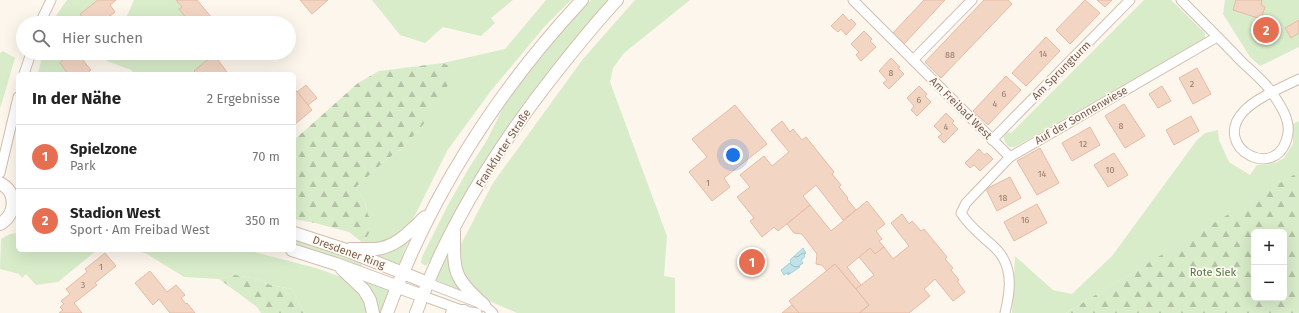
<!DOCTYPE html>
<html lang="de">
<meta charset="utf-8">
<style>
:root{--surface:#fff;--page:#f2f2f2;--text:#222;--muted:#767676;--line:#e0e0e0;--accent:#e76f51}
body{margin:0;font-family:"Fira Sans",sans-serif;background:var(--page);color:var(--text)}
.controls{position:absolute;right:12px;bottom:12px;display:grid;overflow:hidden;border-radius:6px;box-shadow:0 4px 16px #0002}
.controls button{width:36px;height:36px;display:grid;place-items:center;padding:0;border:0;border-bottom:1px solid var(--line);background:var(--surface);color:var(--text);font:20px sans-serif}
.you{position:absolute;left:733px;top:155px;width:14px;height:14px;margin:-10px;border:3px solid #fff;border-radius:50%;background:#1a73e8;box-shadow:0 0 0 6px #1a73e833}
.badge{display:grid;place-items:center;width:26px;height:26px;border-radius:50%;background:var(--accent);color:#fff;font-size:13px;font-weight:700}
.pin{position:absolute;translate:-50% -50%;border:2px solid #fff;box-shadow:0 1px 4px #0006}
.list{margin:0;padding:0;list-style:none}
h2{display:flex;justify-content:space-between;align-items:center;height:52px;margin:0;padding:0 16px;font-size:17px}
h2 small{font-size:13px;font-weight:400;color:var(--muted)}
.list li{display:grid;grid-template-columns:26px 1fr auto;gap:12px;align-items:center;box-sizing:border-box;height:64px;padding:0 16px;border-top:1px solid var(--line)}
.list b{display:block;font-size:15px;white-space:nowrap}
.list p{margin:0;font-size:13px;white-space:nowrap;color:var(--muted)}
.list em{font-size:13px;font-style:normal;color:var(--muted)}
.icon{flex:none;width:22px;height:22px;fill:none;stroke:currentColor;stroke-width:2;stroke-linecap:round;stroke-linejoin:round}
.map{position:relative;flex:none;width:1299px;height:313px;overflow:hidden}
.search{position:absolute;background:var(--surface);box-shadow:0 4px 16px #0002;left:16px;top:16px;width:280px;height:44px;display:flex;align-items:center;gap:10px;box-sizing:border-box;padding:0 14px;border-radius:22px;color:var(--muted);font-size:15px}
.panel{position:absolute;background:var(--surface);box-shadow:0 4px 16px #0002;left:16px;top:72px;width:280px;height:180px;border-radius:6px}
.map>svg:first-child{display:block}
.green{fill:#d8ecc9}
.forest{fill:url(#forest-firs);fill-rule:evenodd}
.water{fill:url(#water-waves);stroke:#a5d3da}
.building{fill:#f3d5c3;stroke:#e6bba3}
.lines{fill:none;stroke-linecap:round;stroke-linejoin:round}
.minor-casing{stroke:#d1beb0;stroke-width:11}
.tertiary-casing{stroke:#d1beb0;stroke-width:14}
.minor{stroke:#fff;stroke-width:9}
.tertiary{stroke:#fff;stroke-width:12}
.labels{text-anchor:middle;stroke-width:3.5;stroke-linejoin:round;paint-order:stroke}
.number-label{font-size:9px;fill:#987a6a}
.street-label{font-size:11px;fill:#7a5c4d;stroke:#fffaf3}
.park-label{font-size:11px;fill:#537a41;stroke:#fffaf3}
</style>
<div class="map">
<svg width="1299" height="313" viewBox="0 0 1299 313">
<defs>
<pattern id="forest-firs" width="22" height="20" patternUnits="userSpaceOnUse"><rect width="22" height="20" fill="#d8ecc9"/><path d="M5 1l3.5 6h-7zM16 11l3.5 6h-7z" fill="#b4c2a5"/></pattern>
<pattern id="water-waves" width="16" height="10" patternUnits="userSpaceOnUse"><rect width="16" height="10" fill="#bfe3e8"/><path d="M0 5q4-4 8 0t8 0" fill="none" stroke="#a0bbbe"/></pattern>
</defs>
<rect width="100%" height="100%" fill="#fdf6ec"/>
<g class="green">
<path d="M67 0H98L80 14 85 20 81 23H51Z"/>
<path d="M134 0H176L182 7 179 9 190 23H124Z"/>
<path d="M372 0H513L491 18 495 23 481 36 443 27 425 43 400 35Z"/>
<path d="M546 0H571L545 26 490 92 447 151 411 223C397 240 385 245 363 243L373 225 368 215 365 202 356 187 387 159 400 150 419 130 454 70 443 63 505 49Z"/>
<path d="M591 0H609C576 38 544 76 515 116 483 161 458 210 432 258L426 266 421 263 422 257 449 203 469 168 487 140 506 102 557 37Z"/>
<path d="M635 0H690L624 53 613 68 610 82 667 236 664 276 675 278V313H517L487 300 473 290 461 273 459 248 493 183 583 59Z"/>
<path d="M1144 0H1171L1205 33V37L1203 40 1015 147H1009L1005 142 1003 136 1006 132 1011 133Z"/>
<path d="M1225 0H1299V47L1260 66 1250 57 1223 14Z"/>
<path d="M3 51 15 58 0 109V53Z"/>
<path d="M43 53H63L61 55 64 59 60 63 68 74H38Z"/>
<path d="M110 53H210L212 56 195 71 197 74H135L131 70 107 61Z"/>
<path d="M1299 121V172L1066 313H1012L1015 256 1053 290 1072 294 1112 256 1197 140 1205 133 1218 130 1219 140 1229 162 1250 175 1257 165H1265L1277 162 1284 158 1293 144V124Z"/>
<path d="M18 233V250H97L58 282 36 285 26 274 22 278 19 274 0 269 1 239 10 234Z"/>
<path d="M294 239 363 262 361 267 294 244Z"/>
<path d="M406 241 408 242 399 264 376 255Z"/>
<path d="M134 250H246L316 268 344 278 359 290 370 313H305L292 289 270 285 258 279 235 275 219 279 184 277 147 254Z"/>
<path d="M448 253H449L459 290 436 280Z"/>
<path d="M362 279 389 289 380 313H376L362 281Z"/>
</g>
<g class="forest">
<path d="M443 63 454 69 452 78 431 114 419 130 400 150 387 159 356 187 365 202 368 215 374 225 363 243 349 232 315 223 294 219V140L358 83 379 71Z"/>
<path d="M1299 172V313H1066L1278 184ZM1254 232H1284V298H1254Z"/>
<path d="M235 275 258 279 270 285 292 289 305 313H261L257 307 219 279Z"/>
</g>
<path class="water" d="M803 248 806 253 804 255 805 257 801 260 803 263 799 266 800 267 788 275 787 273 784 275 781 270 791 262 790 260Z"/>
<g class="building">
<path d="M98 0H116L110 5 115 12 101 23H81L85 20 80 14Z"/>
<path d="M176 0H197L216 23H190L179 9 182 7Z"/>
<path d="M300 0H328L312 14Z"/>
<path d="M924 0H945L904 44 893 33Z"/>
<path d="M984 0H1008L1012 4 941 78 925 62Z"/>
<path d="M1085 0 1100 13 1070 44 1056 30Z"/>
<path d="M1097 0H1112L1105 7Z"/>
<path d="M1236 0H1262L1261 5 1265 7 1261 19 1233 10Z"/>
<path d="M843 14 849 21 851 19 856 24 846 35 841 29 838 32 831 26Z"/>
<path d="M1299 20V33L1291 38 1285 28Z"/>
<path d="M864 31 872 39 870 41 876 47 861 61 856 55 859 52 851 44Z"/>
<path d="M1046 37 1060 51 1026 86 1012 73Z"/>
<path d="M63 53H77L91 70 86 74H68L60 63 64 59 61 55Z"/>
<path d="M210 53H225L226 54 218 60 227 72 225 74H197L194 71 212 56Z"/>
<path d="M891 58 900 67 898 68 904 74 889 89 883 83 887 80 879 71Z"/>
<path d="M1197 68 1211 94 1193 104 1179 78Z"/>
<path d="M1006 76 1021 90 988 125 973 111Z"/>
<path d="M306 85 317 98 308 105 297 92Z"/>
<path d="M919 86 927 94 925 96 931 102 917 116 911 110 914 106 907 98Z"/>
<path d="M1162 86 1171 101 1158 108 1149 94Z"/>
<path d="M294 88 312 110 294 125Z"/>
<path d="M1124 104 1145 136 1125 148 1105 116Z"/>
<path d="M735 105 767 144 724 178 730 187 712 201 689 172 707 157 692 139Z"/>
<path d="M946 113 954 121 952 123 958 129 944 143 938 137 942 134 934 126Z"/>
<path d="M1191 116 1199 131 1174 145 1166 130Z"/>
<path d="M782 121 790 132 793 129 802 140 806 137 834 172 832 174 841 185 839 187 848 198 847 199 856 210 843 220 816 185 803 196 810 205 778 231 774 227 762 237 750 221 754 218 737 197 750 187 740 175 764 156 772 166 789 152 771 130Z"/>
<path d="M1090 127 1100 145 1072 161 1062 143Z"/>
<path d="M1040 148 1059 183 1037 195 1017 161Z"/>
<path d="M979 149 984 155 987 153 993 159 980 171 974 165 970 168 965 163Z"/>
<path d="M1114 153 1128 175 1108 187 1094 165Z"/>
<path d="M1010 177 1021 198 997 211 986 189Z"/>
<path d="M867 201 885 224 876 231 882 239 879 241 884 247 875 254 870 248 847 267 861 285 856 289 835 264 827 271 822 265 816 264 817 254 802 234 794 233 787 224 810 205 831 231Z"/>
<path d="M1037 204 1047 223 1014 241 1004 222Z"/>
<path d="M902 214 909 224 912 221 921 231 924 229 947 257 945 259 953 268 951 270 959 280 957 281 965 292 953 301 935 279 924 289 930 296 909 313H860L869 305 856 289 874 275 859 257 870 248 875 254 884 247 893 259 909 246 891 223Z"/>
<path d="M105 253 116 266 95 283 97 285 74 303 82 313H59L63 310 60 307 64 304 61 301 70 294 66 289 87 272 85 269Z"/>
<path d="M835 264 869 305 859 313H799L789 301Z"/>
<path d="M150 271 167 292 176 285 185 295 181 298 186 304 187 303 195 313H170L159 299 153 305 135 283Z"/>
<path d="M792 305 799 313H782Z"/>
</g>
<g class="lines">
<defs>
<g id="minor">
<path d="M853 0 1010 157"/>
<path d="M1181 0C1202 21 1223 42 1243 63 1253 72 1266 83 1273 94 1280 105 1290 119 1288 133 1280 185 1209 148 1244 111 1256 98 1283 87 1299 79"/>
<path d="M40 23 51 0"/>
<path d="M913 60 972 0"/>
<path d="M24 74 31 53"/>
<path d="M992 140 1130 0"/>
<path d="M0 173 18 97"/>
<path d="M428 283 484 305 493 313"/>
<path d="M423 296 464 311 477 313"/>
<path d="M1005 313C1009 296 1013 275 1003 258 999 250 991 244 984 238 975 230 967 223 961 213L966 203 1010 157 1217 37"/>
</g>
<g id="tertiary">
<path d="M0 183C18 192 16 215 0 224"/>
<path d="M454 231C454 271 452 277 484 305"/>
<path d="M294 233 343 249 428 283"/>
<path d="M350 249C359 249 367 249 376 249 397 247 411 230 425 217"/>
<path d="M292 250 336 264 423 296"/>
<path d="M342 269 364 290 370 300 373 313"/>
<path d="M387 313C429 197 498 90 582 0"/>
<path d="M416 313C448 224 500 143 558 70 577 46 596 22 617 0"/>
<path d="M452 313 464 311"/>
</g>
</defs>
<use href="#minor" class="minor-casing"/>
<use href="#tertiary" class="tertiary-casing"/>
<use href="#minor" class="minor"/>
<use href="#tertiary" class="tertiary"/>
</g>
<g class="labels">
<g class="number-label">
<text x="1043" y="57">14</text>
<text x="950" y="58">88</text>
<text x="891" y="76">8</text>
<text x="1192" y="87">2</text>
<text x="1004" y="97">6</text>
<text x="919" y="103">6</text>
<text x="995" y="107">4</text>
<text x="1121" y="129">8</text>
<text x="946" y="130">4</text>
<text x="1083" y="147">12</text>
<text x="1110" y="173">10</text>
<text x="1042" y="177">14</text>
<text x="708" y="186">1</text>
<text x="1003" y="201">18</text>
<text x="1025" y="223">16</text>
<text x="101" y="270">1</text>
<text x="83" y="288">3</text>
</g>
<g class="street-label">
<text transform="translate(1061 70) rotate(-45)" y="4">Am Sprungturm</text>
<text transform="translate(961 108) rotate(45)" y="4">Am Freibad West</text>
<text transform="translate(1081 115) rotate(-30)" y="4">Auf der Sonnenwiese</text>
<text transform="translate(503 148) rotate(-57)" y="4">Frankfurter Straße</text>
<text transform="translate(349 252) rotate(20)" y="4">Dresdener Ring</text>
</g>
<g class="park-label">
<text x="1213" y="276">Rote Siek</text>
</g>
</g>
</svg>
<div class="controls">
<button>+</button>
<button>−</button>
</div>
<div class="you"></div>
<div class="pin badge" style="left:752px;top:262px">1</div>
<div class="pin badge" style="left:1266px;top:30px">2</div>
<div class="search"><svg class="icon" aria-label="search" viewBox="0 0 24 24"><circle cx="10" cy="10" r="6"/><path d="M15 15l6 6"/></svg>Hier suchen</div>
<section class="panel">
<h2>In der Nähe<small>2 Ergebnisse</small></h2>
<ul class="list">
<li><span class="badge">1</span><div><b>Spielzone</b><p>Park</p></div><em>70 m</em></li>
<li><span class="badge">2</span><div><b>Stadion West</b><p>Sport · Am Freibad West</p></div><em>350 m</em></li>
</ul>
</section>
</div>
